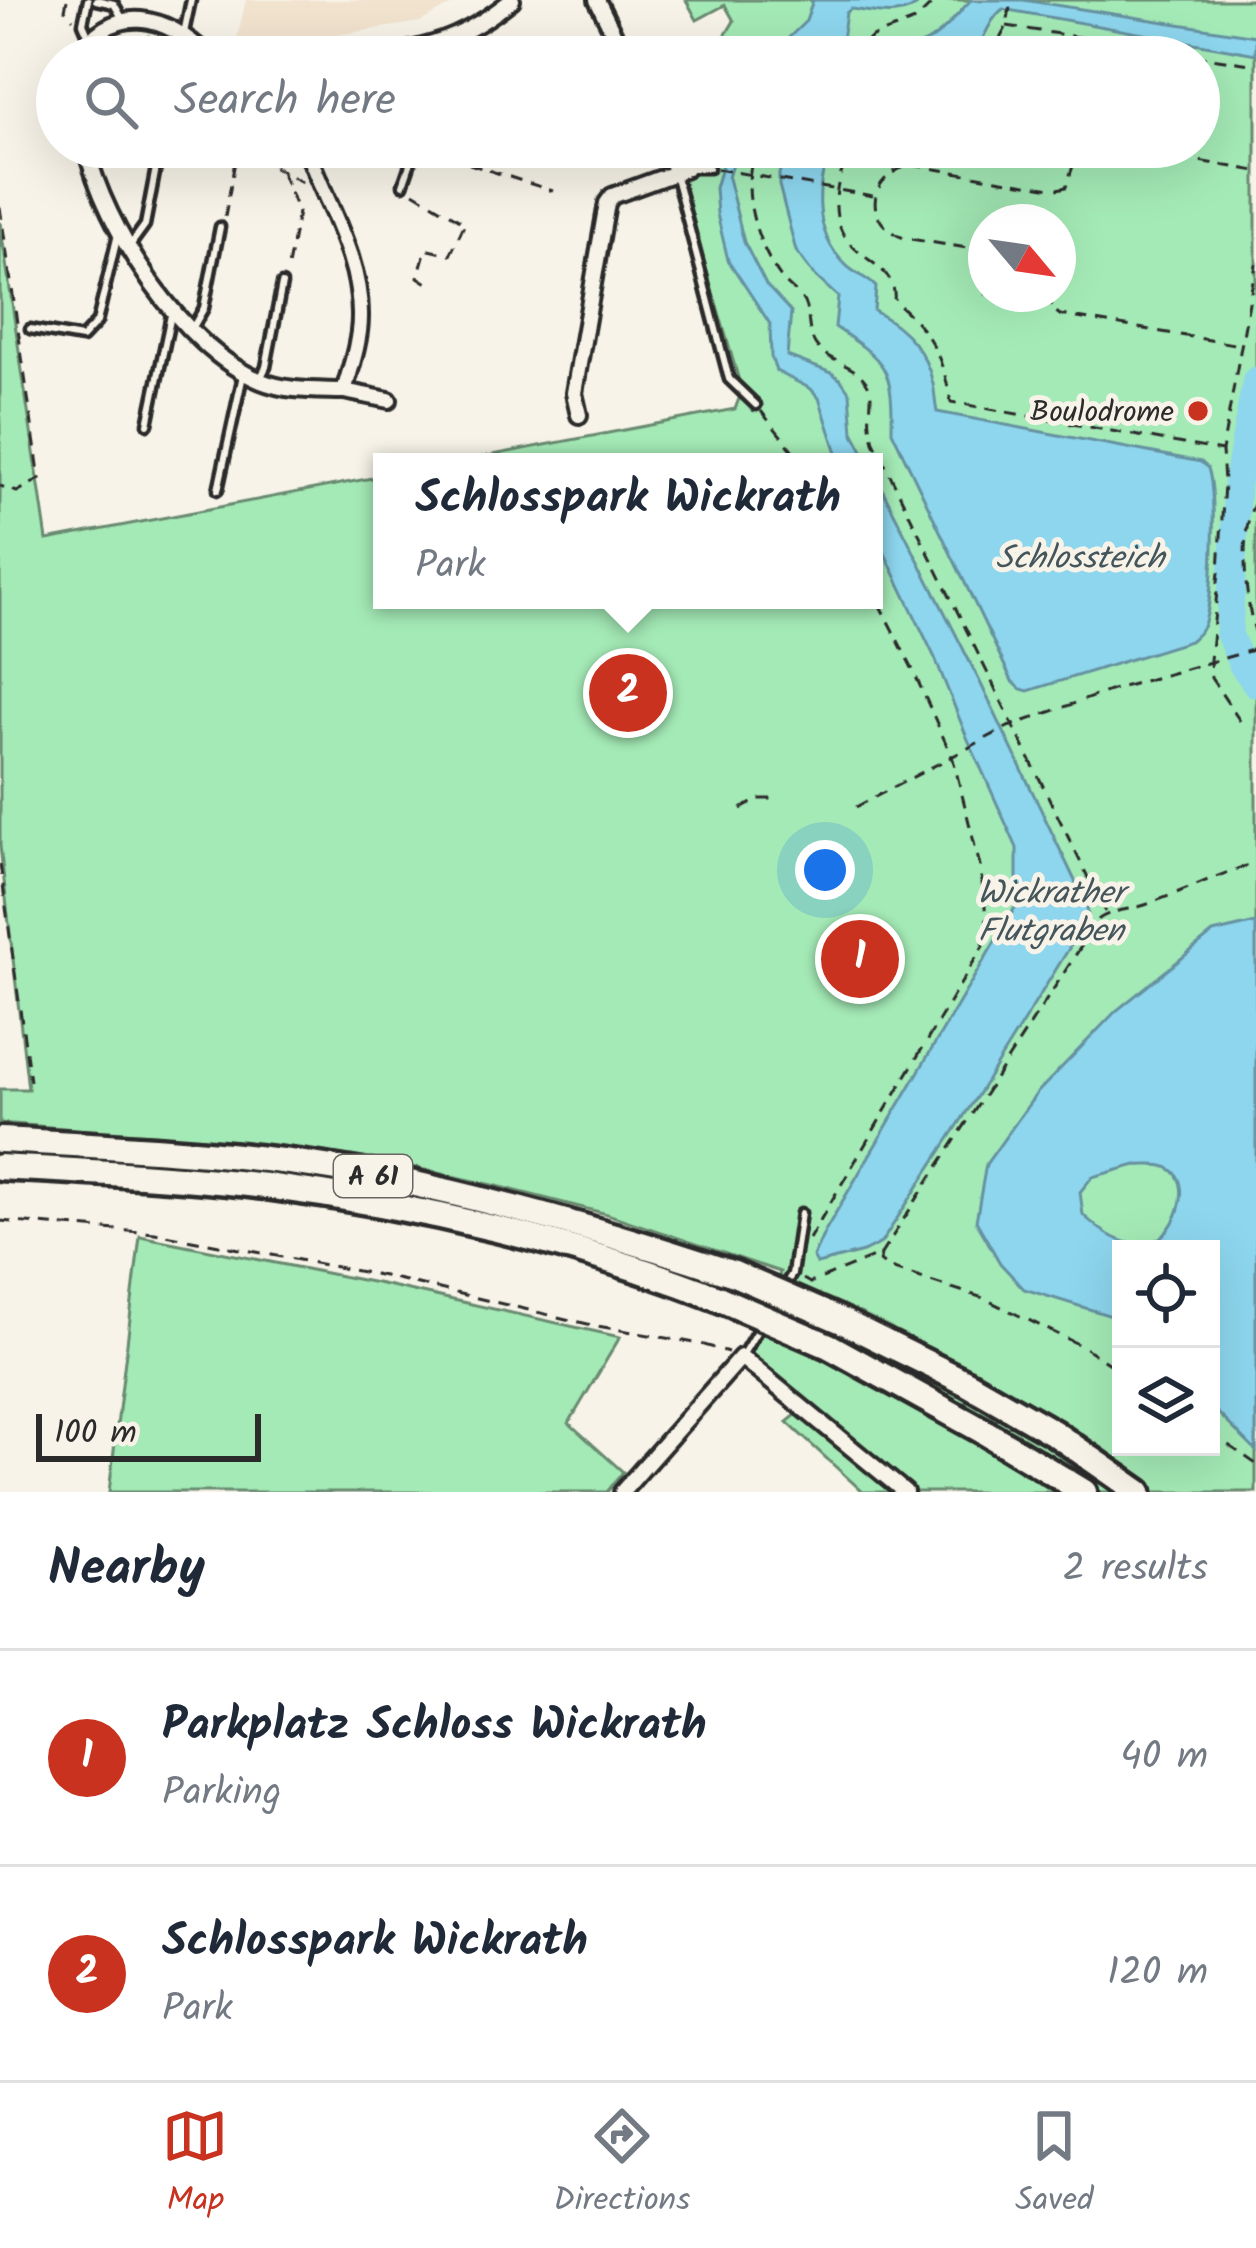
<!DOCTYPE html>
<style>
:root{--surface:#fff;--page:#f6f6f7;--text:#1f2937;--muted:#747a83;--line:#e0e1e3;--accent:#c8321e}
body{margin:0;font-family:Kalam,sans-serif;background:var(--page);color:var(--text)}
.controls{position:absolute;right:36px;bottom:36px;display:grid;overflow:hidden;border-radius:0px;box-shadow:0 12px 48px #0002}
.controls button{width:108px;height:108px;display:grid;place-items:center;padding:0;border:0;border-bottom:3px solid var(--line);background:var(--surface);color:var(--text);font:60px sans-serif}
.compass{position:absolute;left:968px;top:204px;width:108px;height:108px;border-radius:50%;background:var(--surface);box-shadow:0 12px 48px #0002;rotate:119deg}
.scale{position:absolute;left:36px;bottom:30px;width:225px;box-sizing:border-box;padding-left:12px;border:6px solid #2b2b2b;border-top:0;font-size:33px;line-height:42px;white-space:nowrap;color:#2b2b2b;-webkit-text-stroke:9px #f7f3e8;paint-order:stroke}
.you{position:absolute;left:825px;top:870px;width:42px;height:42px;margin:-30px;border:9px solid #fff;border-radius:50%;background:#1a73e8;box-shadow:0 0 0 18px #1a73e833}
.badge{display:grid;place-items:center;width:78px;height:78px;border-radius:50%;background:var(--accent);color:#fff;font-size:39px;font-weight:700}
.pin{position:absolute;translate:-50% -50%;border:6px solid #fff;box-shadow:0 3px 12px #0006}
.popup{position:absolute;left:373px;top:453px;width:510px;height:156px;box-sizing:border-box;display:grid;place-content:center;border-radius:0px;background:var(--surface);filter:drop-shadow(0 3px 9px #0005);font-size:39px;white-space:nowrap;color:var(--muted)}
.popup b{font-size:45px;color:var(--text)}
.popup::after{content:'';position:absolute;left:50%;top:100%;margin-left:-24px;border:24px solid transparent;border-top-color:var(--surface)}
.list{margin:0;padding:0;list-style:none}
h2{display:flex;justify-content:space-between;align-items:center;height:156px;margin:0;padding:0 48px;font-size:51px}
h2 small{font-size:39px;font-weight:400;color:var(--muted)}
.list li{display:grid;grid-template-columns:78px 1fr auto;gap:36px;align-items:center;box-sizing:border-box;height:216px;padding:0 48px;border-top:3px solid var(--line)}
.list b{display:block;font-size:45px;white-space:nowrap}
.list p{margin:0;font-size:39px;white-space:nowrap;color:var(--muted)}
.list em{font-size:39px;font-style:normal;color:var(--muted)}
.icon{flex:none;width:66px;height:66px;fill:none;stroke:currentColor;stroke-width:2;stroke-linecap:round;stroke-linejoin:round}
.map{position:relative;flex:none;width:1256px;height:1492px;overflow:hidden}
.search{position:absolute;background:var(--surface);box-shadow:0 12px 48px #0002;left:36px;right:36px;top:36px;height:132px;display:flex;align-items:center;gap:30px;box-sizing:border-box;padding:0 42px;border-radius:66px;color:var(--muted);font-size:45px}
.sheet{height:588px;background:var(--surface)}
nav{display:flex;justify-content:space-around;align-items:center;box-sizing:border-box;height:168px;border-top:3px solid var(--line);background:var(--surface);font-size:33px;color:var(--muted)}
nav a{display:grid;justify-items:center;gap:6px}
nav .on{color:var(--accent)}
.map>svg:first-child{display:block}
.built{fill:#f2e3cf}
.green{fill:#a4eab6;stroke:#688a70;stroke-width:3;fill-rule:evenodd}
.water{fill:#8dd6ee;stroke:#6692a0;stroke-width:3;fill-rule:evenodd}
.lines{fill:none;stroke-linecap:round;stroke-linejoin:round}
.river{stroke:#8dd6ee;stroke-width:27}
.lane-casing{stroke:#2b2b2b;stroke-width:15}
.street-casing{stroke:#2b2b2b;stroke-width:22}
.highway-casing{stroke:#2b2b2b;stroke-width:33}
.path{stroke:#2b2b2b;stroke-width:3;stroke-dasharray:12 9;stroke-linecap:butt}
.lane{stroke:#f7f3e8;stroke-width:6}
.street{stroke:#f7f3e8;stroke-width:14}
.highway{stroke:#f7f3e8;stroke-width:24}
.highway-bridge-casing{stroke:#2b2b2b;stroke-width:33;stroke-linecap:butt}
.highway-bridge{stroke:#f7f3e8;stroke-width:24}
.poi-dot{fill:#c8321e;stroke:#f7f3e8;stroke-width:4.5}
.labels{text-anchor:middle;stroke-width:10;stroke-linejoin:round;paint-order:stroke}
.shield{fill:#f7f3e8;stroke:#686764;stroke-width:3}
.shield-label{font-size:27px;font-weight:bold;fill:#2b2b2b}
.poi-label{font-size:30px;fill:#2b2b2b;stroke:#f7f3e8;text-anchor:end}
.water-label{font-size:33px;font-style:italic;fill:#44565c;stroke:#f7f3e8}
</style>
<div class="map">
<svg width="1256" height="1492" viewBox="0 0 1256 1492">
<rect width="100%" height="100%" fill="#f7f3e8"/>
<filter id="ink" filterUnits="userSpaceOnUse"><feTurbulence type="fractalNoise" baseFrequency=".00833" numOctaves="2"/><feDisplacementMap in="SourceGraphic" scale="24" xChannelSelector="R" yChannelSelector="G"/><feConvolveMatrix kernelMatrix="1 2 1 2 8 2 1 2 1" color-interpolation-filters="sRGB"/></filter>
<g filter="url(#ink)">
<path class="built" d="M246 0H461L420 22 234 51Z"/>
<g class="green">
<path d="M686 0H1256V1492H863L787 1422 802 1410 741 1357 773 1297 780 1272 607 1214 493 1185 379 1160 262 1144 0 1123V1089H28L0 846V222L47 540 382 476V600H874V462H456L735 409 742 391 681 183 709 163 710 147H1199V57H721L725 36 734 21 725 5 697 20ZM986 222H1058V294H986ZM1121 1249H1211V1447H1121Z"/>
<path d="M140 1236 381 1284 620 1337 569 1423 623 1472 607 1492H109Z"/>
</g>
<g class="water">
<path d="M813 0H922C905 21 874 12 851 9L846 13 841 47 829 57H769L806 21Z"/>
<path d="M971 0H1023L1256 36V54L1003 9C988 20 984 43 971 57H880C891 50 905 51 918 46 940 39 955 16 971 0Z"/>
<path d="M727 147H742L733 160 728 178 744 242 766 285 791 312 787 356 832 373 841 380 850 393 853 432 869 462H840L819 398 811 389 776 371 771 357 770 324 728 260 717 214 715 188Z"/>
<path d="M789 147H834C813 183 814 234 845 264 854 274 867 277 876 287L874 311C904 327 926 350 933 384 935 393 935 403 937 412L1201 462 1208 468C1217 495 1214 604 1203 627 1199 633 1195 637 1190 641L1028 691 1021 689 1012 681 892 431C893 366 886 362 835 327L838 297 813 274 796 251 779 185V174Z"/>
<path d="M874 473 980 682 1087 906 1088 918 979 1093 881 1243 863 1252 817 1264 813 1257 825 1231 1017 904V848L966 735 935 658 874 531Z"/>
<path d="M1256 923V1451L1211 1406V1249H1121V1319L1024 1289 1000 1263 976 1221 986 1164 1037 1093 1116 1011 1213 933ZM1136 1165C1148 1166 1162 1162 1173 1171 1193 1188 1175 1235 1151 1242 1124 1250 1101 1231 1083 1215L1080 1192 1092 1177Z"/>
</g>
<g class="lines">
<path class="river" d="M1256 380 1237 483 1229 634 1242 665 1256 684"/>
<defs>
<g id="lane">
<path d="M88 0 83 23 89 37"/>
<path d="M96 0 114 4 121 16"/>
<path d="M184 33 191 0"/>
<path d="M688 168H709"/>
<path d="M676 177 729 379 756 405"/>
<path d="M403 185 416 147"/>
<path d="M129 247 145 225 160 147"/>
<path d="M193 327 204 308 220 227"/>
<path d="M30 329 82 338 97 322 118 234"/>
<path d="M261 377 266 367 282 284"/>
<path d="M148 424 171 315"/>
<path d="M218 490 243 375"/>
<path d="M784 1287 792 1274 801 1213"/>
<path d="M743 1354 761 1324"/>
</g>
<g id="street">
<path d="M597 0 625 57"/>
<path d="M78 57C114 0 166 15 209 57"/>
<path d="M377 57C436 46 464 38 512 0"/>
<path d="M86 147C104 227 182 349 261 381 288 392 316 390 344 391 351 367 360 341 360 317 361 257 325 203 306 147"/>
<path d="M668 147 675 173 686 168"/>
<path d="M344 391 389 400"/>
<path d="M579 415 574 393 607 203 612 196 675 173"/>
<path d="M622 1492 741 1357 905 1492"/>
</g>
<g id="highway">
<path d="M0 1140C127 1147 256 1152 382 1177 502 1202 618 1235 734 1274"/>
<path d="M0 1167C89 1172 178 1176 266 1186 415 1205 581 1244 720 1299"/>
<path d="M842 1321 967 1383 1054 1433 1139 1492"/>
<path d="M829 1346 983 1431 1084 1492"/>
</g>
</defs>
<use href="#lane" class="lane-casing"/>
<use href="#street" class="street-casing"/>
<use href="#highway" class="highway-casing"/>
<g class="path">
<path d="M67 0 65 10 73 19"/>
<path d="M1007 26 1256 65"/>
<path d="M510 43 531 57"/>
<path d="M145 57 149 35"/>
<path d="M852 57 872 37 915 21 936 0"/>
<path d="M990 57 1007 26 1011 0"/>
<path d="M236 147 302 182 304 180"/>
<path d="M757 147C738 187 756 244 781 278 788 287 802 295 805 305 811 321 806 335 819 349 833 364 859 365 869 387 874 399 868 412 870 424 870 430 873 436 874 442L1105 912"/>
<path d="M857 147C844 162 837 179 836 200 833 263 899 256 894 301 931 331 942 356 951 402L1222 451"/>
<path d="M1118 147 1256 171"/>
<path d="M429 151 553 191"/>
<path d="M717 169 873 196"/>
<path d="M282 173 298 212 287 272"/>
<path d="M414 192 465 223 450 255 426 249 418 277 429 284"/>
<path d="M0 207 40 479 17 492 0 486"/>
<path d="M225 217 237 150"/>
<path d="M986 251 904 238C861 222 868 174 912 165L1057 189 1066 187 1075 160 1087 147"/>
<path d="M1052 294 1051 308 1060 315 1240 345"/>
<path d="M761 411 802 462"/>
<path d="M1256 501C1238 528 1245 605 1256 634"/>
<path d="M1240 721 1211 678 1210 660 1219 572 1224 482 1222 451 1256 264"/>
<path d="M856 807 1008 727 1112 690 1256 649"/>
<path d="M741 809 759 799H779"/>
<path d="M0 864 30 1081"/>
<path d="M0 1221 155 1233 384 1276 592 1325 701 1344 728 1352"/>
<path d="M809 1239 983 946 987 923 980 866 953 759 912 668 874 594"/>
<path d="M881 1254 880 1261 887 1267 983 1298 1084 1347 1121 1372"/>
<path d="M803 1279 810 1283 881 1254 1099 919C1111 910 1130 910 1145 905 1182 892 1218 874 1256 863"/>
<path d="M1211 1433 1256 1464"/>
</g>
<use href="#lane" class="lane"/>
<use href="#street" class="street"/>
<use href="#highway" class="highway"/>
<defs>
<g id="highway-bridge">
<path d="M734 1274 842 1321"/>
<path d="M720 1299 829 1346"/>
</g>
</defs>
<use href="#highway-bridge" class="highway-bridge-casing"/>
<use href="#highway-bridge" class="highway-bridge"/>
</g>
</g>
<circle class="poi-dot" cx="1198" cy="411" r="12"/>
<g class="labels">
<rect class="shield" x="334" y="1155" width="78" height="42" rx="9"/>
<g class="shield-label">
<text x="373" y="1185">A 61</text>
</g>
<g class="poi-label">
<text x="1174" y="421">Boulodrome</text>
</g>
<g class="water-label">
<text x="1080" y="568">Schlossteich</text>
<text x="1051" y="903">Wickrather<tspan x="1051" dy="38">Flutgraben</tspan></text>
</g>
</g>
</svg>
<div class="controls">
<button><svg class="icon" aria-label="locate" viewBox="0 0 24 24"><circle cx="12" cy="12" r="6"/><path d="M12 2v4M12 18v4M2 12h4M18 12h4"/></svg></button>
<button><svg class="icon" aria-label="layers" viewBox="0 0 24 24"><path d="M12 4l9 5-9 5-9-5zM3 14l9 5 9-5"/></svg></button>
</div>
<svg class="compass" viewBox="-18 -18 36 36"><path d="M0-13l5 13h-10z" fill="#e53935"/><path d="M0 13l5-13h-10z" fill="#747a83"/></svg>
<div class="scale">100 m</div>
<div class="you"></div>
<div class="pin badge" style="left:860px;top:959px">1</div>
<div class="pin badge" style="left:628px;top:693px">2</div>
<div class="popup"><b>Schlosspark Wickrath</b>Park</div>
<div class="search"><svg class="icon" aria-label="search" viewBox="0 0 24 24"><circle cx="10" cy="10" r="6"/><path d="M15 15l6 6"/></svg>Search here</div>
</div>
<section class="sheet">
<h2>Nearby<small>2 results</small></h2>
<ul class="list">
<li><span class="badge">1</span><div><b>Parkplatz Schloss Wickrath</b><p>Parking</p></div><em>40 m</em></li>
<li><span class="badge">2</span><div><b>Schlosspark Wickrath</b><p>Park</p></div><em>120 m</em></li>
</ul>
</section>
<nav>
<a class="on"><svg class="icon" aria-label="map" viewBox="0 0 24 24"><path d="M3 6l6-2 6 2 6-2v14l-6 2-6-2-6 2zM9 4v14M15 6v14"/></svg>Map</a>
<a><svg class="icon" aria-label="directions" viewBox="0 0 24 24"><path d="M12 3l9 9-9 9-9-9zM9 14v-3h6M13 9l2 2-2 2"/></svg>Directions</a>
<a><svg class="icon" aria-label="saved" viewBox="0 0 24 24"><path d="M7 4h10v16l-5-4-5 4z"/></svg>Saved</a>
</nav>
